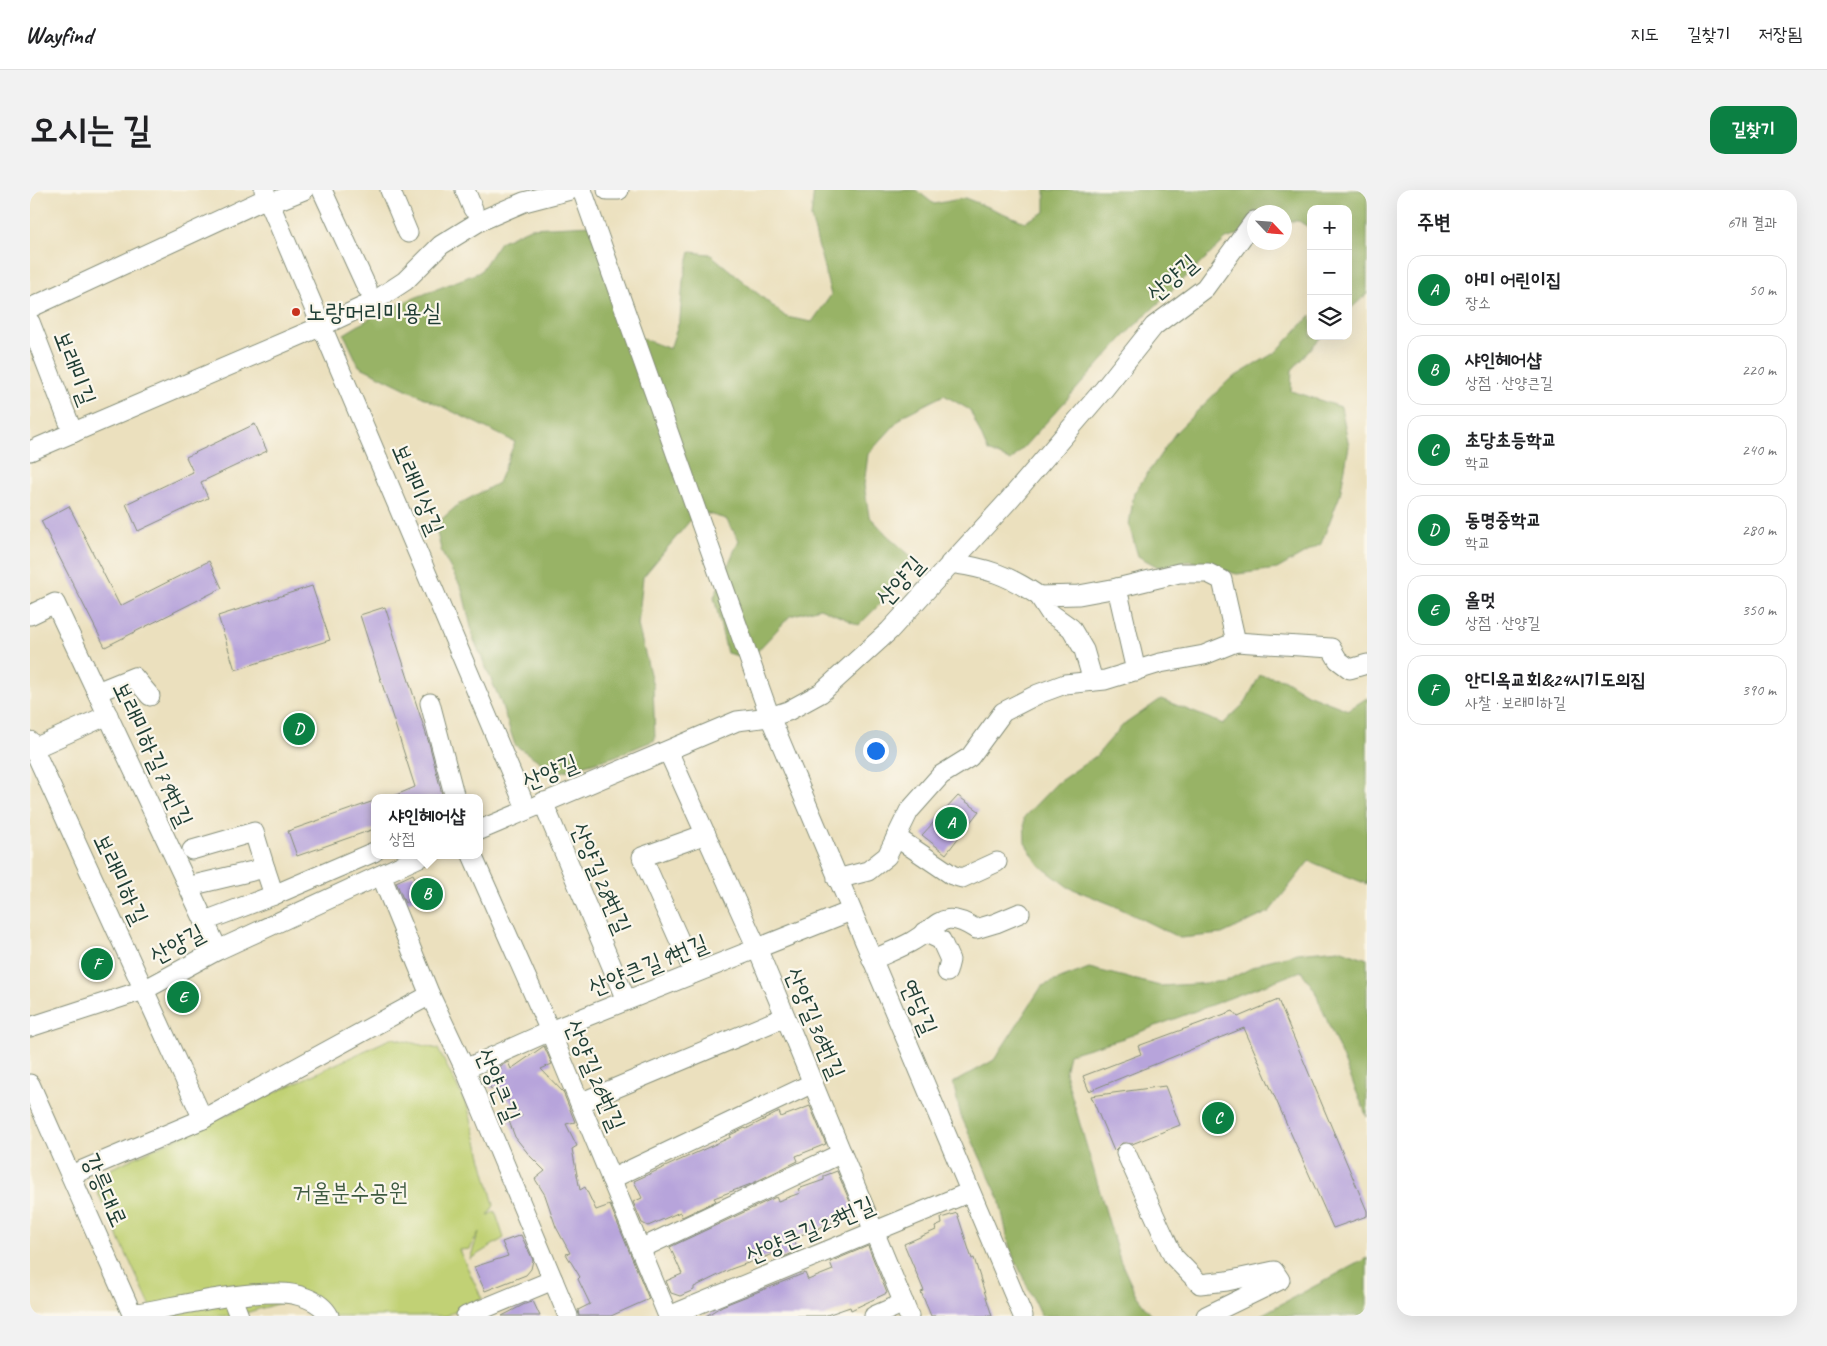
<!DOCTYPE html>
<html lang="ko">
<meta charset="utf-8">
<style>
:root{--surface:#fff;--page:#f2f2f2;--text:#202124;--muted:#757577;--line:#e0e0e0;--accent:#0b8043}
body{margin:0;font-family:Caveat,"Poor Story",sans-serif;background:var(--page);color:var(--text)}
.controls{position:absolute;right:15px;top:15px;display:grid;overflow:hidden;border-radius:10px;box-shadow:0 5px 20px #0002}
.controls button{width:45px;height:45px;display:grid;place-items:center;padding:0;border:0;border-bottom:1px solid var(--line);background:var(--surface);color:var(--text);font:25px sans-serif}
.compass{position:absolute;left:1217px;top:15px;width:45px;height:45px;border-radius:50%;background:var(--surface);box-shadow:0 5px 20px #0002;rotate:116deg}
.you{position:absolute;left:845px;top:560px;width:18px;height:18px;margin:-12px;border:4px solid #fff;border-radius:50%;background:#1a73e8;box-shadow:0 0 0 8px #1a73e833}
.badge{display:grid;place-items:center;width:32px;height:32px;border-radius:50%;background:var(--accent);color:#fff;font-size:16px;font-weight:700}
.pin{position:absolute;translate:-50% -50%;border:2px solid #fff;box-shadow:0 1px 5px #0006}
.popup{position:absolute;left:341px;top:604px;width:112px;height:65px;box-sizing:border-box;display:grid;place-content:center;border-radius:10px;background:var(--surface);filter:drop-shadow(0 1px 4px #0005);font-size:16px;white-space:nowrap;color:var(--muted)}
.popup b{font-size:19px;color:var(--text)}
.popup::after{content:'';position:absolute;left:50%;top:100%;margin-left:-10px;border:10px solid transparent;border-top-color:var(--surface)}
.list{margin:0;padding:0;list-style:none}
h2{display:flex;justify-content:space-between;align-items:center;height:65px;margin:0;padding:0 20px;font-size:21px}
h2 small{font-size:16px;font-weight:400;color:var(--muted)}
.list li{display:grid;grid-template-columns:32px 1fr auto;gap:15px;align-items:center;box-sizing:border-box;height:70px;margin:0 10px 10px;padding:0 10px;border:1px solid var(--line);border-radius:15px}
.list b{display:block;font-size:19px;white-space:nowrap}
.list p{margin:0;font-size:16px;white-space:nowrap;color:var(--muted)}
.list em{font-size:16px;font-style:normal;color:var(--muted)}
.icon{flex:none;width:28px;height:28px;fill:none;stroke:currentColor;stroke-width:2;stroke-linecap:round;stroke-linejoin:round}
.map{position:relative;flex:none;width:1337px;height:1126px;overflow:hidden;border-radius:15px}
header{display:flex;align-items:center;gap:30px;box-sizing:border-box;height:70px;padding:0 25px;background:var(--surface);border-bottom:1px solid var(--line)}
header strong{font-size:24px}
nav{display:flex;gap:28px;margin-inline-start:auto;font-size:18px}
.intro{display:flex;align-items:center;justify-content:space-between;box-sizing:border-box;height:120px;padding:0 30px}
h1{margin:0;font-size:35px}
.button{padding:12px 22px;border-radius:15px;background:var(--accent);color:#fff;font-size:18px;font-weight:700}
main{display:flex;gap:30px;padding:0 30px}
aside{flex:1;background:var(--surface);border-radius:15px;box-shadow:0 5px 20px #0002}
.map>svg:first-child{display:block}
.green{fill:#c1d174;stroke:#708754}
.forest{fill:#98b366;stroke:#5c784d}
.building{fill:#b7a4db}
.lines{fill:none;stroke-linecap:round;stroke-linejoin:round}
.minor-casing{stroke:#858e79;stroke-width:21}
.minor{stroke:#fff;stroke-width:19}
.poi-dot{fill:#c8321e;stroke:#fbf7ec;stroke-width:2}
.labels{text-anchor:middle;stroke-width:4.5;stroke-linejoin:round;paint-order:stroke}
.street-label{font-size:24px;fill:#1f3d34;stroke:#fbf7ec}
.poi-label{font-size:24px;fill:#1f3d34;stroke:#fbf7ec;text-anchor:start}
.park-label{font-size:24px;fill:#3f5b41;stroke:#fbf7ec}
</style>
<header>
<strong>Wayfind</strong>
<nav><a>지도</a><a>길찾기</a><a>저장됨</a></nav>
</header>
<div class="intro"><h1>오시는 길</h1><a class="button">길찾기</a></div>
<main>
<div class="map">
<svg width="1337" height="1126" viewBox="0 0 1337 1126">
<rect width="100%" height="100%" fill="#fbf7ec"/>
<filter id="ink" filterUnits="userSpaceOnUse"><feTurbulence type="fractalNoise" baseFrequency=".02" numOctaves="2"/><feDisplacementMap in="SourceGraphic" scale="10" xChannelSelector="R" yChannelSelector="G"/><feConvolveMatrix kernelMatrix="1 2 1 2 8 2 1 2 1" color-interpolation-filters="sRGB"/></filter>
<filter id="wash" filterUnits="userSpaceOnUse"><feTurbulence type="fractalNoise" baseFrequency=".0096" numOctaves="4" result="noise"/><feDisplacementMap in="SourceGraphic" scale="20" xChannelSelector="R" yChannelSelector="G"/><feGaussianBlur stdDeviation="1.12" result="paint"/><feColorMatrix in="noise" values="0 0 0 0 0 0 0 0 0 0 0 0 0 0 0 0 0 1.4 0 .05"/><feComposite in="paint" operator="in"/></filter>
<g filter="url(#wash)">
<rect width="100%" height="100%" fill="#ebe0be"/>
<path class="green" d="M362 848 408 859 438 918 464 1015 458 1026 465 1021 474 1048 440 1069 449 1042 440 1059 429 1060 452 1109 416 1126H292L289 1121 253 1112 205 1126H125L61 988Z"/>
<g class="forest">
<path d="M784 0H886L904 14 935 8 995 32 1015 22V0H1337V104L1318 121V19H1281V39L1269 31H1255L1254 22H1224V39L1196 49 1100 140 981 271 958 261 940 220 914 205 874 225 838 264 834 295 839 326 858 346 883 368 851 413 829 435 790 418 760 426 720 469 697 463 684 407 709 350 696 329 668 321 613 387 608 435 623 496 625 550 583 567 527 583 485 555 470 510 444 450 432 399 412 363 405 335 429 314 468 293 485 252 329 176 314 144 354 120 450 82 470 52 500 38 562 35 595 142 640 159 650 129 653 91 660 62 680 64 756 127 782 132 801 105 781 27Z"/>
<path d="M1281 125V146H1292L1262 180 1261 201 1311 217 1319 256 1310 305 1291 354 1247 379 1207 384 1160 371 1128 377 1108 366 1099 335 1104 303 1146 242 1199 190 1246 162Z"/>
<path d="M1230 485 1253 489 1277 504 1318 520 1337 508V694L1279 671 1239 722 1192 744 1150 748 1083 715 1038 697 1009 675 995 653 994 627 1027 593 1066 566 1092 536 1131 509 1193 534 1215 513Z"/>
<path d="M1309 759 1337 769V927L1284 799 1271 781 1094 848 1039 864 1035 883 1090 1070 1106 1105 1122 1126H1011L980 1059 969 1008 931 926 923 893 964 870 1012 796 1059 778 1130 796 1165 794 1196 791 1233 772 1268 763Z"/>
<path d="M1337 1068V1126H1229Z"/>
</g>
<g id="blocks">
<g class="building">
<path d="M225 234 237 261 171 292 178 308 108 341 96 314 163 282 156 267Z"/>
<path d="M39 316 90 416 179 371 192 398 75 457 11 331Z"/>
<path d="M282 396 300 450 205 480 188 426Z"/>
<path d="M355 417 399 553 413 608H359L385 597 330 425Z"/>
<path d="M928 606 949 621 916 664 892 645Z"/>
<path d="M344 611V639L267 666 258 641Z"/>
<path d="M383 684 393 704 375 713 366 692Z"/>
<path d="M1248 810 1337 1021V1026L1303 1038 1214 838 1059 901 1053 886 1111 864 1108 856 1203 821 1208 827Z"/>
<path d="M514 856 522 874 511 879 533 902 545 932 536 934 547 956 542 959 550 1000 555 997 566 1020 580 1015 619 1109 581 1126H549L548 1120 560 1114 548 1089 550 1087 536 1064 540 1063 526 1037 515 1005 505 989 515 981 500 966 485 947 479 931 492 926 467 896 461 899 456 888 471 880 470 876 478 872 481 879Z"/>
<path d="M1135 896 1150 935 1102 954 1092 953 1084 961 1061 906Z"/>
<path d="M780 916 796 954 766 966 768 971 721 994 684 1008 686 1011 652 1027 650 1022 618 1036 612 1033 603 1012 612 1008 604 991 701 947 700 945 715 938 716 939 749 922 751 927Z"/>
<path d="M807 981 825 1024 763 1048 768 1061 751 1068 749 1062 701 1079 664 1097V1100L650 1106 641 1103 636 1091 652 1084 640 1057 746 1007 748 1011 770 1003 768 999 794 990V986Z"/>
<path d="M927 1023 942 1069 944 1068 962 1126H901L891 1102 894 1101 874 1054 906 1040 905 1037 912 1034 911 1028Z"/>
<path d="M491 1045 503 1070 501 1079 496 1085 455 1101 444 1077 478 1066 472 1052Z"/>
<path d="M838 1056 857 1103 821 1120 820 1117 794 1126H676L692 1116 775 1083 778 1090 803 1080 800 1072Z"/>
<path d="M503 1111 510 1126H472L493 1115Z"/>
</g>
</g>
</g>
<g filter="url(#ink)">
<use href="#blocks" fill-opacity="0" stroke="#858e79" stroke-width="1"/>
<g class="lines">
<defs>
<g id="minor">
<path d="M234 0 496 618"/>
<path d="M292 0 337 98"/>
<path d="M360 0 378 43"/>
<path d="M435 0 443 19"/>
<path d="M552 0 740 527 993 1126"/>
<path d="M577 0H589"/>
<path d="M239 14 274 0"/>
<path d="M0 118 237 8"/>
<path d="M0 132 43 243"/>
<path d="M0 261 292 136 343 112 375 91 411 55 450 31 494 12 540 0"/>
<path d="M920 373C957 378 978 385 1009 406"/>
<path d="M0 425 25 413 188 760"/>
<path d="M1206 452 1301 458 1308 470 1320 479 1337 474"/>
<path d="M1063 491 1054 460 1041 438 1020 423 1009 406 1049 405 1087 398"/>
<path d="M67 502 104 487 120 506"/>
<path d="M400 513 425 608"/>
<path d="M0 551 173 929"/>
<path d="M0 560 78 525"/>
<path d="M638 561 727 758 879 1126"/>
<path d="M513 612 596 810"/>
<path d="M450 640 707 531 740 527 758 521 791 503 859 441 979 310 1074 199 1124 136 1175 98 1224 31"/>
<path d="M866 647 922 685 932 688 967 672"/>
<path d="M162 660 224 642 235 678"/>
<path d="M442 665 520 841 638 1126"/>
<path d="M351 685 400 805 435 879 538 1126"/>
<path d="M807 689 838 681 857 666 879 621 911 585 940 567 973 522 1008 504 1035 494 1075 490 1130 473 1174 465 1206 452 1192 390 1178 383H1149L1087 398 1106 481"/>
<path d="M168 694 235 678 244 705 175 731"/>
<path d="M244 705 344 662"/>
<path d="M894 742 911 750 920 770 917 782"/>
<path d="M842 770C855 764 868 759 881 752 909 737 911 717 946 739L966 733 990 723"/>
<path d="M664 783 612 667 676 644"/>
<path d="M0 837 114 800 188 760 394 665"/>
<path d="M435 879 520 841 821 721"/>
<path d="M0 894 103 1126"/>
<path d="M550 913 755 827"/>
<path d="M1096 963 1143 1066 1170 1094 1197 1091 1244 1081 1250 1090 1176 1126"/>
<path d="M41 985 173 929 400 805"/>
<path d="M581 989 783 893"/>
<path d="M610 1059 812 963"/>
<path d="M202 1108 209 1126"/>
<path d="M102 1124C149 1116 198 1103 246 1103 264 1102 290 1109 299 1126"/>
<path d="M436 1126 523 1090"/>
<path d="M639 1126 940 1002"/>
<path d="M844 1126 874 1113"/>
</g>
</defs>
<use href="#minor" class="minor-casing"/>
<use href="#minor" class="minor"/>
</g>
</g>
<circle class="poi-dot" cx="266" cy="122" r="5"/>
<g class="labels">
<g class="street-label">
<text transform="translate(1142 88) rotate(-41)" y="8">산양길</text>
<text transform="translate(45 178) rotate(69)" y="8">보래미길</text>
<text transform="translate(388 299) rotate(67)" y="8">보래미상길</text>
<text transform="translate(870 391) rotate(-48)" y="8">산양길</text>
<text transform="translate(123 564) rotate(65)" y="8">보래미하길79번길</text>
<text transform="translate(520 582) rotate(-22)" y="8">산양길</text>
<text transform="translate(571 688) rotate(67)" y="8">산양길28번길</text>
<text transform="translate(91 689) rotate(65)" y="8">보래미하길</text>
<text transform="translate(147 754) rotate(-28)" y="8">산양길</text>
<text transform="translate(618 775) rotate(-22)" y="8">산양큰길9번길</text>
<text transform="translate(889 817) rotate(67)" y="8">연당길</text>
<text transform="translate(785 833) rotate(67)" y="8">산양길36번길</text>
<text transform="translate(565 885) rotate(67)" y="8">산양길26번길</text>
<text transform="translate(468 895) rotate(67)" y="8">산양큰길</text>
<text transform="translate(75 1000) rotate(66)" y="8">강릉대로</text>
<text transform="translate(780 1040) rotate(-23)" y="8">산양큰길23번길</text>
</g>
<g class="poi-label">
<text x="276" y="130">노랑머리미용실</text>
</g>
<g class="park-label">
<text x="320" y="1010">거울분수공원</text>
</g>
</g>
</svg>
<div class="controls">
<button>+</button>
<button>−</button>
<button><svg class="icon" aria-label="layers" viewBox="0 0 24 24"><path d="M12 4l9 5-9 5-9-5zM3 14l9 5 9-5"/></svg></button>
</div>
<svg class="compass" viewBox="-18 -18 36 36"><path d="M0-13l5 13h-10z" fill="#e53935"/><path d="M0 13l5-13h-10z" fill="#757577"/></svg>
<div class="you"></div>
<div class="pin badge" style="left:921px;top:633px">A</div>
<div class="pin badge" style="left:397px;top:704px">B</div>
<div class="popup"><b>샤인헤어샵</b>상점</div>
<div class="pin badge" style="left:1188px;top:928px">C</div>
<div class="pin badge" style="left:269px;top:539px">D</div>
<div class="pin badge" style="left:153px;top:807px">E</div>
<div class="pin badge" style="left:67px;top:774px">F</div>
</div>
<aside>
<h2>주변<small>6개 결과</small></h2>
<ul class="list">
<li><span class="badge">A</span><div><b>아미 어린이집</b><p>장소</p></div><em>50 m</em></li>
<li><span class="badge">B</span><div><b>샤인헤어샵</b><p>상점 · 산양큰길</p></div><em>220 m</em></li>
<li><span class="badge">C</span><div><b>초당초등학교</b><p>학교</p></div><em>240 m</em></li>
<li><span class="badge">D</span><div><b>동명중학교</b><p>학교</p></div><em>280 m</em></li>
<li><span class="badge">E</span><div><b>올멋</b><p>상점 · 산양길</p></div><em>350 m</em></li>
<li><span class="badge">F</span><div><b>안디옥교회&amp;24시기도의집</b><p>사찰 · 보래미하길</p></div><em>390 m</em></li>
</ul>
</aside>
</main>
